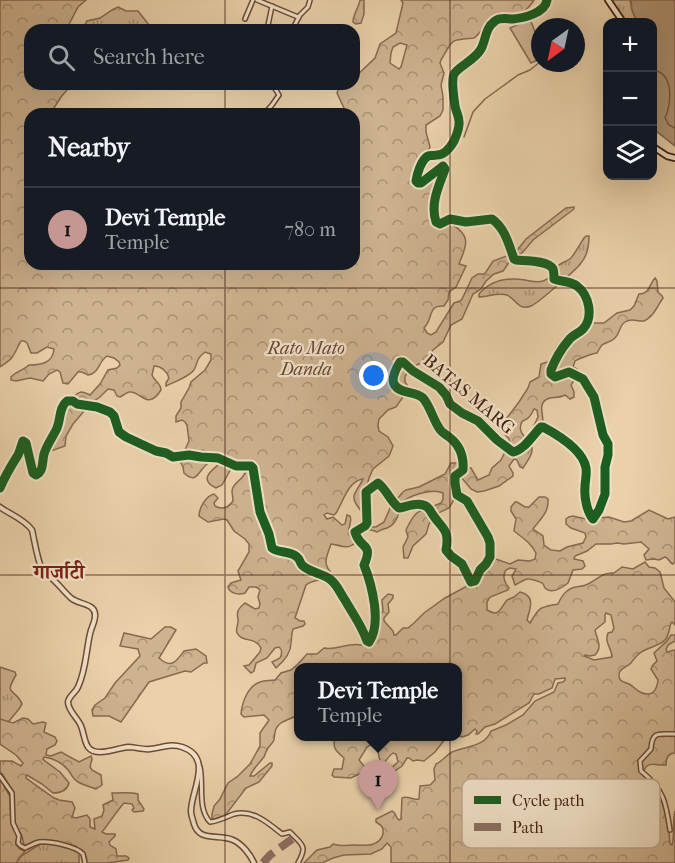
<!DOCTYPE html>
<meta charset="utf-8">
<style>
:root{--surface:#171b24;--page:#20242c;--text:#f1f3f6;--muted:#9ea1a6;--line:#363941;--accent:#c59692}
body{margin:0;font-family:"IM FELL French Canon","Noto Serif Devanagari",serif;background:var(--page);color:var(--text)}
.controls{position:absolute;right:18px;top:18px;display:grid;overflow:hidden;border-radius:12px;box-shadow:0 6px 24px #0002}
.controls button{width:54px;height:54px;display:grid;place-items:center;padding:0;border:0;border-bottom:2px solid var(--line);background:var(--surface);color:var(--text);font:30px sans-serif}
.compass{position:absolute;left:531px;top:18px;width:54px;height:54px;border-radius:50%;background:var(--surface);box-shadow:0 6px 24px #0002;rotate:213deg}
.you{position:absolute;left:374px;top:376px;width:21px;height:21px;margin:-15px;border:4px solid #fff;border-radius:50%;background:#1a73e8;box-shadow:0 0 0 9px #1a73e833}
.badge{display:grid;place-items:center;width:39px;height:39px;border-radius:50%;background:var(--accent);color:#111;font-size:20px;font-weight:700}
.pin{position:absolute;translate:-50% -50px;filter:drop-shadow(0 2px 3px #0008)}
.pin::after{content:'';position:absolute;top:32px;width:21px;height:18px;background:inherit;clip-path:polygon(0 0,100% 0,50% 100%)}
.popup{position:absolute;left:294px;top:663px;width:168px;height:78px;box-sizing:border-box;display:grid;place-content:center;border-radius:12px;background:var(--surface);filter:drop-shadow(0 2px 4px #0005);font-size:20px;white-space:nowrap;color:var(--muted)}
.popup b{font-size:22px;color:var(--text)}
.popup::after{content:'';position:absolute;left:50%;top:100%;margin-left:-12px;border:12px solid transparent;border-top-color:var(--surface)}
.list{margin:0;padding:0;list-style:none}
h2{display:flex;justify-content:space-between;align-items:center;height:78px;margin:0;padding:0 24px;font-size:26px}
h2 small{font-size:20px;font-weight:400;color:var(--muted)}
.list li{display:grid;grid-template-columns:39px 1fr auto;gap:18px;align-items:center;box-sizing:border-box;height:84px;padding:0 24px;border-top:2px solid var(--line)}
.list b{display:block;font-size:22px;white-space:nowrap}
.list p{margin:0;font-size:20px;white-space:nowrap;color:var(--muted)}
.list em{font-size:20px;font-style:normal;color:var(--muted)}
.icon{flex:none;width:33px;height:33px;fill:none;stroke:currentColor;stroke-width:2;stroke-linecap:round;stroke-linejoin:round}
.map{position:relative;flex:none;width:675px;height:863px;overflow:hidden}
.search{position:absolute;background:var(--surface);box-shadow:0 6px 24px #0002;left:24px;top:24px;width:336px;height:66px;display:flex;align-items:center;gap:15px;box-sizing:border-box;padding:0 21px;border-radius:18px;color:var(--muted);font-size:22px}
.panel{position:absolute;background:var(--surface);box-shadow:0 6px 24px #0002;left:24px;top:108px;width:336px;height:162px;border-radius:18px}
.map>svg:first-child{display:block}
.grass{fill:url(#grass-tufts);stroke:#886a51;stroke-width:1.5}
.forest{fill:url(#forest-crowns);stroke:#886a51;stroke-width:1.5;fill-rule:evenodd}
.park{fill:#ceb390;stroke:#886a51;stroke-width:1.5}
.water{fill:#b19576;stroke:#85664e;stroke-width:1.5}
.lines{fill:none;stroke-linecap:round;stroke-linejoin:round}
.shore{stroke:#7a5a44;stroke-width:1.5}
.stream{stroke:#85664e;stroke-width:1.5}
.minor-casing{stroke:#6d4c38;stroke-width:6}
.tertiary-casing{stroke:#6d4c38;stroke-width:7}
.secondary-casing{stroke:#432012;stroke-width:8}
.minor{stroke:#f1e1c8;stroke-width:3}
.tertiary{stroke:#f1e1c8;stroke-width:4}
.secondary{stroke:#f1e1c8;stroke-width:4.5}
.quiet{stroke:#8d6e63;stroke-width:8;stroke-dasharray:15 8;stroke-linecap:butt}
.cycleway-casing{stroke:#f1e1c8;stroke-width:13}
.cycleway{stroke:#1b5e20;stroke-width:9}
.grid{fill:none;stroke:#432012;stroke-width:1.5;stroke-opacity:0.55}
.labels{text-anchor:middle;stroke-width:4.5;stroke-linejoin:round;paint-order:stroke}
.park-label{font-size:18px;font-style:italic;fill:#664532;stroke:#f1e1c8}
.street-label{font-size:18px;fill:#432012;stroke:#f1e1c8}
.neighbourhood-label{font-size:20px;font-weight:bold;fill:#7a1f14;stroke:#f1e1c8}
.key{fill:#f1e1c8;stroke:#bda791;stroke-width:1.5}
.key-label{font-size:16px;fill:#432012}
</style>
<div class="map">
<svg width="675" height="863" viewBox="0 0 675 863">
<defs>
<pattern id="grass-tufts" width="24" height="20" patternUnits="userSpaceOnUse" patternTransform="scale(1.5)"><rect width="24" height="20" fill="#ceb390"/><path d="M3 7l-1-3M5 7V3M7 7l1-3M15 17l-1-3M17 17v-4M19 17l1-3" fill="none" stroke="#a99174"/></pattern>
<pattern id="forest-crowns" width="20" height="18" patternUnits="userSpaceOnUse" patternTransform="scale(1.5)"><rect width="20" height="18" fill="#ceb390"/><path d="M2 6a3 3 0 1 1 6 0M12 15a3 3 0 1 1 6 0" fill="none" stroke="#a99174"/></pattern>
</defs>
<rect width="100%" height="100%" fill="#ead1aa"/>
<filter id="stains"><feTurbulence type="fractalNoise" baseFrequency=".00333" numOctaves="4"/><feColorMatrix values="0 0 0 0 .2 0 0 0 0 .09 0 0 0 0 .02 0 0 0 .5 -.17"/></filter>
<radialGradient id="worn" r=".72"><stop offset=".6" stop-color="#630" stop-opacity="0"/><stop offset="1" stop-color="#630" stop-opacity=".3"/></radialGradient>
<g class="grass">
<path d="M610 0H630L632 10 637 22H625Z"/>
<path d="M118 7 126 11H138L153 30 85 29 84 26 87 21 100 18 112 10Z"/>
<path d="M586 236H589C589 245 587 256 581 263 577 269 537 304 531 306 518 311 516 299 507 295 498 292 488 297 479 297V294C491 280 507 277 525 280 531 281 537 283 543 281 552 278 554 270 559 265 563 262 568 261 571 258 576 252 580 244 584 238Z"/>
<path d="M0 667 15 672 16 675C3 697 15 687 22 704L19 709 9 721V723L0 719Z"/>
<path d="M42 843 53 844 77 851 79 853V863H16L21 856Z"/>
</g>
<g class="forest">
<path d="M0 0H86L78 7 66 30H30V84L68 85 67 90 61 97 52 111 46 114H30V264H354V114H342L344 108 337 93 339 88 354 84 355 77 375 58 380 44 396 33 403 3 401 0H534C528 9 522 16 511 16 505 16 501 15 496 18 486 22 482 32 474 38 448 40 454 39 441 60L440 63 444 73 441 85 443 97V110L440 116 426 125V132L430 147 414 178 415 185 422 186 435 175 437 177C437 192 427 205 430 221L441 227 453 225C472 237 466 246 459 264L466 266 456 287 449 292 448 300 444 306C427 305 434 318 424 328L427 333 431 335 436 332 454 303 460 301 462 299 472 278 478 274H484L486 272 493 261 515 253 526 239 566 208 574 207V209L533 240 523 252 510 261 503 271 494 274 486 281 481 289 473 294 462 319 451 325 443 342 433 350 424 362 414 366 405 376V382L409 388 411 392 406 397H403L396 407 388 410 379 419 378 425 379 431 388 437 393 446 389 456 373 469 369 478 363 501 368 524 371 527H376L384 522 391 506 403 492 406 490 419 487 445 474 451 463H457L465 468H471L478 480 489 475 492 468 501 460 504 454 506 448 510 444 509 439 501 430 503 423 519 402 528 388 530 382 539 377 541 364 551 361C554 342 572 330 588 322L586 326 593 323H604L617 313 630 310 634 306 639 294C650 294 649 284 655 278L657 281 658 292 662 296 663 298C658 305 653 318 644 321 637 322 632 317 625 322 619 326 620 333 615 338 611 342 606 342 602 345 600 347 599 350 597 353 594 353 578 359 575 361L573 367 577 369 579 373 571 385 574 392V397L570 399 565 395C558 399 552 396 547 399 536 405 546 418 542 426 540 430 535 433 532 436L530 434 538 417 537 410 534 409C533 411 530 417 528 418 525 421 522 419 521 424 517 436 533 440 532 450 532 456 526 463 523 468L520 467 517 460 514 459 509 466 513 473V476L499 486 484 491 477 492 471 489 461 477H457L456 480C459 487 468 498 468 504L464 505 459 500 455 498 449 508 436 514 429 524 426 534 413 546 408 558H404L403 547 408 537 406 530C418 505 420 513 441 503L443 499V493C433 488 408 495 401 504 400 512 396 525 387 528 383 529 380 530 377 532 375 531 373 530 370 530 363 529 362 537 353 533L352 530C355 527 358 526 360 523 370 513 352 506 354 496 355 491 361 484 363 479 348 481 343 502 336 513L334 515 327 513 324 515 327 519 333 517 342 525 345 524 347 515 350 516C353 522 346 529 350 536 351 539 354 540 356 542 348 551 340 545 331 544 328 554 322 563 330 571L329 577C321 581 313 579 306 585L295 618 300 621H304L305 624 303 626 293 629C291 635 292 637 291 643 291 654 283 662 276 668L272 662 280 658C282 654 283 650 279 647L275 648 267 658 256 663 254 671 251 673 244 666 249 665 260 652 261 648C255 636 242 643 237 633 235 629 239 624 238 619 236 611 239 608 245 603L255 609 259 608 260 604 258 597 260 590 256 587H249L245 593C239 595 230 594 228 587L231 583 241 580 238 571 249 552V544L245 539 234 531 227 520 224 519 208 522 199 516C199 508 206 496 214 494L218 498 214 503 215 506C222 510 228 508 233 501 233 498 232 494 232 491 233 481 244 481 246 470L241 465H233L222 485 216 488C196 479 215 468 223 461V458L220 456C216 459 210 460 207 464 198 471 197 485 184 473L183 467 180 461 189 441 187 425 185 422 182 420 176 422V416L181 408V402L189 388 191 382 205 370 211 360V354L205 352C196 359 198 362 194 370 189 377 174 382 166 386V383L169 378C167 371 161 366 154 366L152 375C154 381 161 383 161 390 147 412 141 390 129 392 128 392 122 396 120 397L117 396 114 390 108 389 100 397 91 403 73 424 66 436 65 446 51 451 47 447 46 441C52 431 69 394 81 392 83 392 88 394 90 395L100 384 108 370 117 368 120 365 119 362 114 358 107 356C98 362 99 374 88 375L82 372H78L68 384 63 383 60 372 57 370 49 374 43 381 30 378 16 381 11 380V377C16 371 23 371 29 365 41 365 53 363 54 349L47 347 37 353H31L27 343 24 341H21C12 357 16 356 0 367ZM400 43 407 45 401 67 399 69 390 63 391 53 393 47Z"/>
<path d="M360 0H364V14L361 23 356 24 353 22C353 14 359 8 360 0Z"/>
<path d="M539 497H545L548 499C549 513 540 519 533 529L543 536 544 545 551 550 560 551 567 547 583 543 586 537 585 533 571 528 566 524V519L569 517 573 516 586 519 609 517 624 522 631 521 649 510 668 519 675 517V562L673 564C669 563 669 558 665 557L659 560 654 559 646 560 644 555 649 549 641 542 624 544 617 543 611 544H596L587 551 575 556 574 559 583 561 585 566 582 569 573 570 568 583C563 587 552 595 545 588 544 587 544 585 543 584 542 582 531 579 529 579 525 578 520 583 515 585L512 576 516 569 510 568 506 570C502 576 504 582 509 588L508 590 490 597 487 602V610C500 618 500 608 507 600L514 597 520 592C536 596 530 608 527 620L530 623C540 606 539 608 558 604 560 600 562 595 566 592 572 585 581 588 588 584 598 579 603 572 614 573L622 567 633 569 645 562 649 567 655 568 660 572 664 588 675 602V625L672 622 671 623C669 629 669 636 665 640 658 647 647 647 640 653 636 656 634 659 631 663 627 667 618 669 619 676 619 682 625 682 629 684 633 686 636 690 640 692 652 698 657 690 658 680L651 669 653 665 657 661 654 653 667 641 671 635H675V641L668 645 666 650 667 652 675 650V753C668 753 666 758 666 765 658 766 647 760 644 771 662 798 668 811 670 844L672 845C675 835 672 823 675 811V863H391V847L387 843 382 849 371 854 344 855 333 858 322 863H304L317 850 330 847 333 844C343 847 343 845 353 845 363 845 379 848 383 834 384 827 381 825 376 822V819L392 811C397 813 395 818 399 820L401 819 402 798C408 795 413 801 419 799L420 786 430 785 435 780 434 769 436 764C443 761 446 755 452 752 466 746 485 747 491 731L506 725 523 715 535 701 554 692 558 683 563 682 565 680V678L555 679 552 688 539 694H534L529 703 495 724 485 727 478 734H476L477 731 475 729 468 735 462 737 458 736V668H298V715C293 718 285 720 281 723 274 728 275 733 274 740 272 744 271 744 268 748 266 751 265 754 264 757 259 763 253 769 250 776H254L270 763H272V766L259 782 246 788 224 817 218 822 212 823V814L214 806 220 799 228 783 238 776 250 764 260 746V733L269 720 264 715 244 717 241 714C242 702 248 686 260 682 265 680 270 681 275 680L281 673 291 670 298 664 307 654H317L324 648C336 651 348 642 361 645L363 644 362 637 365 634 370 637 369 643 373 645 377 640 378 632V617L383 611 382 600 388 594 393 595V598L388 604 389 612 384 618V621L393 631 394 635H396L403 628H408L414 623 424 613 445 598 469 585H477C484 575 485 565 496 559L510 564 518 560 530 561 535 559 536 553C530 542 524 539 514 531L516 519 511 511V507L515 502H517L525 507H529ZM606 613 611 615 614 628 612 632 608 633C604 643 612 648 612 657L594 660 584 656 585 655 590 656 595 655C603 647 597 640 595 630L605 622V615Z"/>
<path d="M165 627H171L176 630 159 658C171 669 176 662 184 651L196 649 206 656 207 663H204L191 672 185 671 149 682 121 722 109 716H93L92 710 95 705 105 698 115 683 140 656 138 649 120 646 124 633 151 639Z"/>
<path d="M23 718 28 719 33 724 43 722 46 723 44 732 55 737 57 741 55 745 47 749 46 755 51 756 61 752 79 762 91 756 92 759 90 767 92 770 101 775 102 785 96 789C91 787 83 785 78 782 73 779 72 776 69 771 63 763 53 758 44 757L43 759 45 761 60 772 69 783C67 791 60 793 53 793L42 784 27 775 26 776V778L54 798 59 800 72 802 75 808 72 817 76 818 87 815 90 819V827L95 829 94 819 102 816 104 810 103 805 113 800 112 793C119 793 132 792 138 794V800L144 809 143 811 134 812 132 810 134 808 132 804 124 803C116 812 110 822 102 832L106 834H115V836L109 842 110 845 116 849 117 856H126L129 858 128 860 107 863H87L84 852 75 846 42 841 28 846 24 845 22 836 15 824 13 792 3 775 0 772V761H12L21 766 23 763 16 755 0 744V719L13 723Z"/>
<path d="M335 737 446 736V738L435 752 424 761 417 760 413 761 409 758H407L402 766 392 773 387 786 381 791 380 788 387 772 398 762 396 754 393 753C382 761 379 776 369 785H366C368 776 377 770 380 761L377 747 372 744 367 747 359 760 368 771 369 776 367 778 359 774 351 778 334 777 332 775 334 769H342L344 758C336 751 332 748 335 737Z"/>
<path d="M0 778 10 797 11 823 17 836 16 845 20 849 25 851 16 863H0Z"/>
</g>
<path class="park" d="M530 19 536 34 540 31V59L531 63 510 28Z"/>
<path class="water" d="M631 0H675V146L656 131 653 122 656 103 655 84 652 77V22H637L632 10Z"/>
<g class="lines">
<path class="shore" d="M652 70C675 72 671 104 665 118L669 125 675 128"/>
<path class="stream" d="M464 137 473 112 485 99 518 75 530 70 540 62"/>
<defs>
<g id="minor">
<path d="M257 0 298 17"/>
<path d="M245 19 253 0"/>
<path d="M267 30 272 6"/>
<path d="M292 30 300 15 308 7 310 0"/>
<path d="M264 114 272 105 279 95 272 84"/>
<path d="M610 176H613"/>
<path d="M0 488C5 476 11 466 18 455 20 451 21 446 23 441L26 443 33 473 36 475C44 471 42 462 44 454 47 444 53 437 57 428 61 418 59 407 67 401H73L77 404 97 407 110 412 114 416 119 432 126 437 156 451 166 453 173 457 189 455 201 457 218 458 236 466H251L253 468 260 512 269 534 272 548C280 554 289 550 297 557 300 559 300 563 302 565 310 573 323 573 331 580 338 586 340 593 345 600 354 616 361 624 367 641L369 642C382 624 372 585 364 565 374 542 360 550 355 532L365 526 367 523 366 492 378 483C387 490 390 501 399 508 406 507 416 502 423 505 429 506 430 511 433 515 442 529 450 529 446 550L451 556 462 564 471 582 475 581 480 570 486 564 490 557V543L488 537 467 501 457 495 455 483V476L463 470C464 457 461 446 449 437 445 434 441 432 439 428 433 419 430 406 423 398 415 391 399 394 394 384 391 378 397 367 400 362H403L413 371 439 387 446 395 450 404 462 413 478 421 497 440 513 452C524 450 532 436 541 427H543C558 435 583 450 586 468 587 475 585 481 585 487 584 497 587 512 593 519L599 510 605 494V467L608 455V444L603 435 594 397 583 379 569 372 555 377 551 374V370C555 360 561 349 568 341 572 335 578 334 583 329 594 317 589 295 577 286 570 281 562 282 554 279 554 276 554 272 553 269 548 260 525 261 516 260L514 259C509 245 505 228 492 219L466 222 450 219 440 224 436 222C430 203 439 186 445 169L443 166 421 183H418L416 181C417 174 421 160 428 156 430 155 434 156 437 155 445 155 450 148 454 141 456 136 459 130 459 124 460 118 456 112 455 106 454 99 451 80 454 74 459 66 475 60 481 49 486 40 485 28 495 21 500 17 507 19 513 19 524 18 545 13 547 0"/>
<path d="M200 767C204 785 197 808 210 822 219 821 226 817 234 814 253 809 268 823 282 834L290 832C302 845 308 845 298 863"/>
<path d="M0 776 12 793 13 823 19 836 18 843 21 846 25 848C30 846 34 843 39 842 50 841 76 846 83 854L85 863"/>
<path d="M670 830C666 803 664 789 641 771L640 761 651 749C652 729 661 735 675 734"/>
</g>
<path id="tertiary" d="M0 507C11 515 24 519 32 530 35 543 37 558 42 570 44 574 45 574 49 576 58 583 63 591 71 598 79 605 96 603 95 616 95 622 91 628 90 634 86 651 86 670 78 687 76 692 69 696 68 702 68 711 78 718 81 726 84 733 84 741 88 747 96 758 117 748 128 747 135 747 143 750 150 749 162 748 170 743 182 747 214 758 191 790 191 811 191 815 193 820 194 824 200 843 219 833 233 840 242 844 250 854 254 863"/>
<g id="secondary">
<path d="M608 0 623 22"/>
<path d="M652 146 667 156 675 158"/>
</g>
</defs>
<use href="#minor" class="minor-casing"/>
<use href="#tertiary" class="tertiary-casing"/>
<use href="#secondary" class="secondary-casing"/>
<use href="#minor" class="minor"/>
<use href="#tertiary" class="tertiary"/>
<use href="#secondary" class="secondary"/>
<path class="quiet" d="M263 863 270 855 295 837"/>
<defs>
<path id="cycleway" d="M0 488C5 476 11 466 18 455 20 451 21 446 23 441L26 443 33 473 36 475C44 471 42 462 44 454 47 444 53 437 57 428 61 418 59 407 67 401H73L77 404 97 407 110 412 114 416 119 432 126 437 156 451 166 453 173 457 189 455 201 457 218 458 236 466H251L253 468 260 512 269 534 272 548C280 554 289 550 297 557 300 559 300 563 302 565 310 573 323 573 331 580 338 586 340 593 345 600 354 616 361 624 367 641L369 642C382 624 372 585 364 565 374 542 360 550 355 532L365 526 367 523 366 492 378 483C387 490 390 501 399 508 406 507 416 502 423 505 429 506 430 511 433 515 442 529 450 529 446 550L451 556 462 564 471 582 475 581 480 570 486 564 490 557V543L488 537 467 501 457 495 455 483V476L463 470C464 457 461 446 449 437 445 434 441 432 439 428 433 419 430 406 423 398 415 391 399 394 394 384 391 378 397 367 400 362H403L413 371 439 387 446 395 450 404 462 413 478 421 497 440 513 452C524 450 532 436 541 427H543C558 435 583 450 586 468 587 475 585 481 585 487 584 497 587 512 593 519L599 510 605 494V467L608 455V444L603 435 594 397 583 379 569 372 555 377 551 374V370C555 360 561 349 568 341 572 335 578 334 583 329 594 317 589 295 577 286 570 281 562 282 554 279 554 276 554 272 553 269 548 260 525 261 516 260L514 259C509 245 505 228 492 219L466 222 450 219 440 224 436 222C430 203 439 186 445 169L443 166 421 183H418L416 181C417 174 421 160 428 156 430 155 434 156 437 155 445 155 450 148 454 141 456 136 459 130 459 124 460 118 456 112 455 106 454 99 451 80 454 74 459 66 475 60 481 49 486 40 485 28 495 21 500 17 507 19 513 19 524 18 545 13 547 0"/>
</defs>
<use href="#cycleway" class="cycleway-casing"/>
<use href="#cycleway" class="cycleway"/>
</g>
<path class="grid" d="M225 0V30M450 0V863M225 84V114M225 264V863M0 288H675M0 575H675"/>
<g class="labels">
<g class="park-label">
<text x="306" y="354">Rato Mato<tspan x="306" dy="21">Danda</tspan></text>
</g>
<g class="street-label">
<text transform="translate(469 394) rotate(40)" y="6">BATAS MARG</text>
</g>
<g class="neighbourhood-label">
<text x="59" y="579">गार्जाटी</text>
</g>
</g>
<rect x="462" y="779" width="198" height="69" rx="9" class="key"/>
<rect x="474" y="796" width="27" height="8" fill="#1b5e20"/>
<rect x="474" y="823" width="27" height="8" fill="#8d6e63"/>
<g class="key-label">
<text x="512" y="806">Cycle path</text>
<text x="512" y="833">Path</text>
</g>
<rect width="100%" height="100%" filter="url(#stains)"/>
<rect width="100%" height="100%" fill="url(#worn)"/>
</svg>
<div class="controls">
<button>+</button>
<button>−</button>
<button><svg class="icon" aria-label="layers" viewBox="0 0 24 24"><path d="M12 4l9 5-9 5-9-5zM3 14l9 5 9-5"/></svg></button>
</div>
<svg class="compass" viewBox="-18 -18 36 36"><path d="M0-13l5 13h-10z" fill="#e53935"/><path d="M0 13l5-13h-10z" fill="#9ea1a6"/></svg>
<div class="you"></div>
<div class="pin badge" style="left:378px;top:810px">1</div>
<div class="popup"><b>Devi Temple</b>Temple</div>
<div class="search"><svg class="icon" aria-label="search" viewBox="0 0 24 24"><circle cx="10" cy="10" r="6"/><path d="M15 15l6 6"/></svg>Search here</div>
<section class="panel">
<h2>Nearby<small></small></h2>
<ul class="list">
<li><span class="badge">1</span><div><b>Devi Temple</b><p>Temple</p></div><em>780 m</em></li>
</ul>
</section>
</div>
